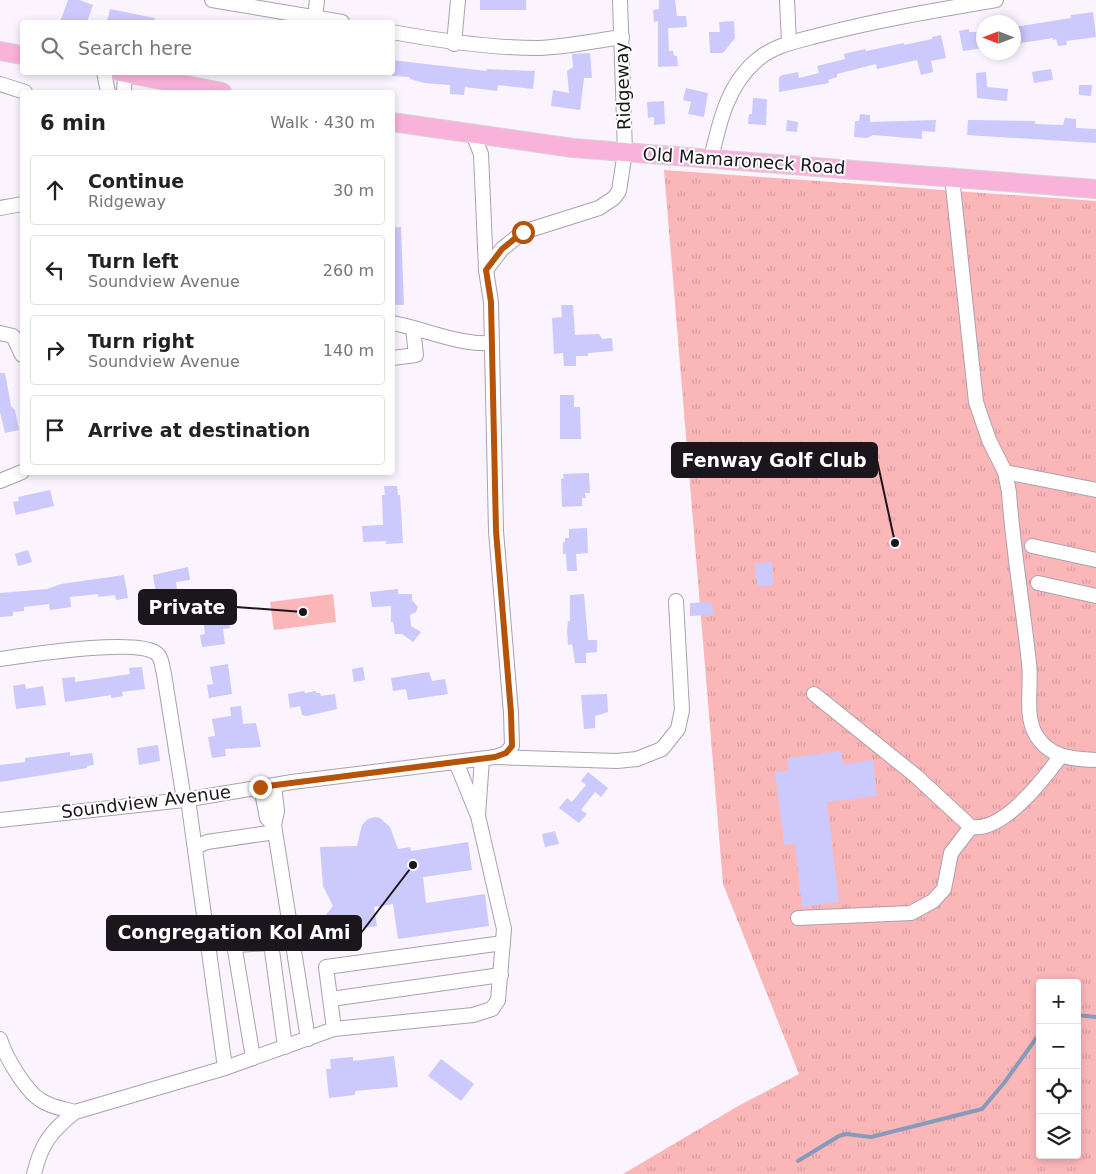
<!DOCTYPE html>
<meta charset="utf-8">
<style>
:root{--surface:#fff;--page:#f6f6f6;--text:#222;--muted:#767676;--line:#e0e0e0}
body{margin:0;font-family:"DejaVu Sans",sans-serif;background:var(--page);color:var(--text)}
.controls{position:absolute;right:15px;bottom:15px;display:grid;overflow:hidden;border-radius:5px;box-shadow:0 2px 8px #0003}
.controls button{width:45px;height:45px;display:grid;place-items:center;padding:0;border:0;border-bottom:1px solid var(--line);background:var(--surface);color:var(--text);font:25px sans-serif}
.compass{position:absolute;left:976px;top:15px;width:45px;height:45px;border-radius:50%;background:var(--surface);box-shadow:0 2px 8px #0003;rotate:270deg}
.stop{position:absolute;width:15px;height:15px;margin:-11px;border:4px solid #b45309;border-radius:50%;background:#fff}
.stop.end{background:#b45309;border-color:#fff;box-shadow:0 1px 5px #0008}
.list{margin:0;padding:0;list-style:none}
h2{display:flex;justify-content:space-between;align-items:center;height:65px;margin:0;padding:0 20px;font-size:21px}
h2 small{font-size:16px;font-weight:400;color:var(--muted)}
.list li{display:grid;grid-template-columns:32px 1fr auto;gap:15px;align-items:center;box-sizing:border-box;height:70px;margin:0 10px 10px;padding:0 10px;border:1px solid var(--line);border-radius:5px}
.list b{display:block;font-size:19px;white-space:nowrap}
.list p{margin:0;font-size:16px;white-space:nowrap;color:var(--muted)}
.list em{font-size:16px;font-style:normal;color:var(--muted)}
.icon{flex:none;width:28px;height:28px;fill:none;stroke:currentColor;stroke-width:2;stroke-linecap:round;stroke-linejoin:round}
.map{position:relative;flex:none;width:1096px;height:1174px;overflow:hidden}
.search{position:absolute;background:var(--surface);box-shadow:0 2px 8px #0003;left:20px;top:20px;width:375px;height:55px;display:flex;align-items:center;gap:12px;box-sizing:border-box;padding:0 18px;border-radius:5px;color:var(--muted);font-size:19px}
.panel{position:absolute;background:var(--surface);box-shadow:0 2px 8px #0003;left:20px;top:90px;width:375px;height:385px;border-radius:5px}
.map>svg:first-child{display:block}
.grass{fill:url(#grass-tufts);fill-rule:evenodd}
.pitch{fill:#fbb6b8}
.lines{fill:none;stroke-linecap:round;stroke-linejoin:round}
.stream{stroke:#869abb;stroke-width:4}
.building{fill:#ccc9fc}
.minor-casing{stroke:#aca0b0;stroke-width:16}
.major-casing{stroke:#d6d5d6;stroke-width:20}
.minor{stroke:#fff;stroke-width:14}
.major{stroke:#f9b2da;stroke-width:18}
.route{stroke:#b45309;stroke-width:6}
.labels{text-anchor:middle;stroke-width:4;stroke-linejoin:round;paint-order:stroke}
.street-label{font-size:18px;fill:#1a161c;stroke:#fff}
.leader{fill:none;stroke:#1a161c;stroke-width:2}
.callout-dot{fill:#1a161c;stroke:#fff;stroke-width:2}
.callout{fill:#1a161c;stroke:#1a161c;stroke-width:2}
.callout-label{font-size:19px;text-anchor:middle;font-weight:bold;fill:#fff}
</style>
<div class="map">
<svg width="1096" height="1174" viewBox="0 0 1096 1174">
<defs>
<pattern id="grass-tufts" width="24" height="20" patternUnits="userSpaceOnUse" patternTransform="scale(1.25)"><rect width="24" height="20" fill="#fbb6b8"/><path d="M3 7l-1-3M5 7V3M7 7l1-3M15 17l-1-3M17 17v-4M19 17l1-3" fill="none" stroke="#d79c9e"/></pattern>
</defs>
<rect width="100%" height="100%" fill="#fbf3fd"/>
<path class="grass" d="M664 170 1096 201V1174H623L740 1105 799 1074 723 884ZM1040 983H1077V1155H1040Z"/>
<path class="pitch" d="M333 594 336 622 274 630 270 602Z"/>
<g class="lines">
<g class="stream">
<path d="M1077 1015 1096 1017"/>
<path d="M798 1161 839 1136 846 1134 871 1137 982 1109 1004 1083 1040 1033"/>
</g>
</g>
<g class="building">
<path d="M68 0H79L93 5 87 22 76 20 75 22H60Z"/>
<rect x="480" y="0" width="46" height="10"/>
<path d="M659 0H675L677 16H686L687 27 668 28 669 51H673L674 56H677L678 66 658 67V21L654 22 653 10 659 9Z"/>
<path d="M110 9 155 18 154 22H107Z"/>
<path d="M1093 12 1096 37 1066 41 1067 45 1058 46 1056 39 1053 40V38L1014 44V27L1071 18V15Z"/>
<path d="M734 21 735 38 723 53H710L709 32H720L719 22Z"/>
<path d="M969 29V32H984V48L963 51 959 31Z"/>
<path d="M941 35 946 58 931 61 933 72 921 75 917 60 877 69 876 64 837 74V77L828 80 829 83 779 92V77L783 75 798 72 799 78 819 73 817 66 845 59 844 54 865 49 866 51 904 43V45L932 39V37Z"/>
<path d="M590 53 592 78H584L580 110 551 106 553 90 569 93 567 71 573 67 572 54Z"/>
<path d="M392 60 486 71 487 69 535 71 533 89 498 85 497 91 465 87 464 95 450 94V85L424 83 410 79V77L392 76Z"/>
<path d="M1051 69 1053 80 1034 83 1032 72Z"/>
<path d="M986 72 987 87 1008 89 1007 101 977 98 976 73Z"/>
<path d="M1079 85H1092L1091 96 1079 95Z"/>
<path d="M686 88 708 93 704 117 688 114 691 102 683 100Z"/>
<path d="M753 98 767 99 766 125 748 124 749 114H752Z"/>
<path d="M664 101 665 124 654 125V117L648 118 647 102Z"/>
<path d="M860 114 870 115V122L936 120 935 132 922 131V139L873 135 867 138 854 137 855 121H859Z"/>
<path d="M1065 118 1076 119V128L1096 129V143L967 135 968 120 1035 121V124L1063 125Z"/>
<path d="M787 120 798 122 797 132 786 131Z"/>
<path d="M401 227 404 305H392V228Z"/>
<path d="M561 305H573L575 335 599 334 602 339 612 338 613 351 588 353V356H576V366H564L563 353 554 354 552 318 562 317Z"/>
<path d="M0 373H5L11 406 15 410 19 430 5 433 0 412Z"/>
<path d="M560 395H574V407H580L581 439H560Z"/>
<path d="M589 473 590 493H585L586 498H582V506L562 507 561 479 564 478 563 474Z"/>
<path d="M384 486H397L398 495H400L403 543 386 544V541L363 542 362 526 383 525 382 495H385Z"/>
<path d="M50 490 54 506 16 515 13 502 19 501 18 497Z"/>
<path d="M587 528 588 553 576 554 577 571H567L566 554H563V542H565V538H569V529Z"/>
<path d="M28 550 32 562 18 566 15 554Z"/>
<path d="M772 562 773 585 757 586 755 563Z"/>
<path d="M188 567 190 580 176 582 177 591 156 594 153 575Z"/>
<path d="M124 575 128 598 116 600 115 595 98 597V594L70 597 71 607 50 610 49 604 24 607V611L13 612V616L0 617V593L47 589 61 584Z"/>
<path d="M398 589V594H412V600L418 607 416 612 410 615 411 626 421 632 413 642 402 634H395L393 622H391V606L372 607 370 592Z"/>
<path d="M584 594 588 640H597V652L586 653V663H575L572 644 568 645 567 631 568 621H570V595Z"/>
<path d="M712 602 713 615 690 616V603Z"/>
<path d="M220 614 221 619 228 618 230 628 223 629 225 644 202 647 200 635 205 634 203 617Z"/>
<path d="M228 664 232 694 209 698 207 685 213 684 210 667Z"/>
<path d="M142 667 145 689 122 692 123 696 111 698V695L65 702 62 678 75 677V682L130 674 129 668Z"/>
<path d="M363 667 365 680 354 682 352 669Z"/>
<path d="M429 672 432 681 445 679 448 694 408 700 406 689 393 691 391 678Z"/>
<path d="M25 684 26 689 43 686 46 705 16 709 13 686Z"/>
<path d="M304 691 305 693 316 691V693H320L321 696 335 694 337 709 307 716 302 715 300 706 290 708 288 694Z"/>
<path d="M607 694 608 712 595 716V728L584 729 581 695Z"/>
<path d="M241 706 243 724 256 723 261 747 225 749 226 756 212 758 208 737 215 736 212 719 231 716 230 707Z"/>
<path d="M158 745 160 761 139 765 137 748Z"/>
<path d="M841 751 842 764 873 760 877 796 827 802 839 902 802 907 795 844 784 845 775 772 789 770 787 758Z"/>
<path d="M70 752V756L92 753 94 765 87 766V768L0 782V765L25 762V758Z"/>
<path d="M588 772 608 788 601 797 595 792 581 810 587 814 579 823 559 808 567 798 572 802 586 785 581 781Z"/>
<path d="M375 817 380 818 390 827 398 849 410 847 411 851 468 842 472 870 423 877 426 903 485 894 489 926 398 939 393 904 374 907 377 926 351 930 350 917 321 921 333 906 323 886 320 847 357 846 362 825 368 819Z"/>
<path d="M555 831 559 844 545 847 542 834Z"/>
<path d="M394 1056 398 1087 355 1091V1095L329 1098 326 1069H331L330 1059 353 1057V1061Z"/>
<path d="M441 1059 474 1084 461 1101 428 1076Z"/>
</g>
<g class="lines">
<defs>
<g id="minor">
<path d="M212 0 342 22"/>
<path d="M787 0 789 43"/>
<path d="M315 17 317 0"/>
<path d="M392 32C441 41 488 48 538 48 566 47 594 41 622 37"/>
<path d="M454 44 458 0"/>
<path d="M104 72 108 92"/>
<path d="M0 84 25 92"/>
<path d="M124 92 125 73"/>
<path d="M711 159C719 124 727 85 757 60 774 45 798 41 820 35 878 20 937 10 996 0"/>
<path d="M952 177 976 402 989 440 1005 472 1009 492C1013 550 1023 606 1029 663 1032 686 1024 715 1036 735 1050 758 1072 759 1096 760"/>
<path d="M0 208 22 204"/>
<path d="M486 270 502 249 523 232 599 208 614 198 619 191 625 152 620 0"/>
<path d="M392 323C426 329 457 345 492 343"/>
<path d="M0 333 13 336 22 355"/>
<path d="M392 358 416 355 413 329"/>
<path d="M1005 472 1096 490"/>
<path d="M0 481 22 472"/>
<path d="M1032 546 1096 560"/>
<path d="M1038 583 1096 596"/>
<path d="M0 659C28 655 136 638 156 653 162 657 162 667 164 674L184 800"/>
<path d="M814 694 916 776 971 827C1003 832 1043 780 1060 757"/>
<path d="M496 757 617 761 637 759 662 749 678 729 682 710 676 601"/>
<path d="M274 785 277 811 274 825 308 1039"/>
<path d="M261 787 267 818 274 825"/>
<path d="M188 799 225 1068 334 1029 326 967 503 943"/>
<path d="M478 815 482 759"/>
<path d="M0 820 184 800 292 782 495 757 506 753 512 746 511 713 496 531 491 302 486 270 481 154 473 134"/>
<path d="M196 847 207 842 275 832"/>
<path d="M798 918 911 913 933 901 944 889 951 853 971 827"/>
<path d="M206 923 226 931 233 938 253 1058"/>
<path d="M235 945 271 943"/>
<path d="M331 999 501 975"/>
<path d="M334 1029 473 1015 492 1009 498 1000 504 929 478 816 456 762"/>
<path d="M0 1039C5 1056 26 1092 42 1101 51 1107 65 1109 75 1112"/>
<path d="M285 1047 271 943 281 938H292"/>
<path d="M34 1174C41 1144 51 1131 75 1112L225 1068"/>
</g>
<g id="major">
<path d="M0 51 22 55"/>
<path d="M120 72 222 92"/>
<path d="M392 122 573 148 1096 189"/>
</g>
</defs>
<use href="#minor" class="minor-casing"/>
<use href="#major" class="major-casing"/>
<use href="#minor" class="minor"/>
<use href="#major" class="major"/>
</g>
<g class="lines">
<path class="route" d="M260 787 495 757 506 753 512 746 511 713 496 531 491 302 486 270 502 249 523 232"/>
</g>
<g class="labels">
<g class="street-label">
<text transform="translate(623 86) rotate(-92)" y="6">Ridgeway</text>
<text transform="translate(744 161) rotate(4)" y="6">Old Mamaroneck Road</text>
<text transform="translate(146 802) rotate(-7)" y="6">Soundview Avenue</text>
</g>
</g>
<path class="leader" d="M895 543L877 460M303 612L236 607M413 865L361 933"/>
<g class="callout-dot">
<circle cx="895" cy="543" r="5"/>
<circle cx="303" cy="612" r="5"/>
<circle cx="413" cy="865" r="5"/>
</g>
<g class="callout">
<rect x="672" y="443" width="205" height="34" rx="5"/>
<rect x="139" y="590" width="97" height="34" rx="5"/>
<rect x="107" y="916" width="254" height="34" rx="5"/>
</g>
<g class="callout-label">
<text x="774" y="467">Fenway Golf Club</text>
<text x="187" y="614">Private</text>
<text x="234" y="939">Congregation Kol Ami</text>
</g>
</svg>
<div class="controls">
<button>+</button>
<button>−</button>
<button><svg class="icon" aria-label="locate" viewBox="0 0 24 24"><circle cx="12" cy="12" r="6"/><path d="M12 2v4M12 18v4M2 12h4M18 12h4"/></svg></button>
<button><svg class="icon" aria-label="layers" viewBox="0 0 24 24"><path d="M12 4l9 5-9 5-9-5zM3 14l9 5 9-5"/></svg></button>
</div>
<svg class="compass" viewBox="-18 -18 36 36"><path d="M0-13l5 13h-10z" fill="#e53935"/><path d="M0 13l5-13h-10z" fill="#767676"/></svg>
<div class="stop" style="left:523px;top:232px"></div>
<div class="stop end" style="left:260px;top:787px"></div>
<div class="search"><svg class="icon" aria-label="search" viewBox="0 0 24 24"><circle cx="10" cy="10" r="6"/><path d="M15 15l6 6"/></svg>Search here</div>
<section class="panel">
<h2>6 min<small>Walk · 430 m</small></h2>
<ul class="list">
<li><svg class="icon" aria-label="ahead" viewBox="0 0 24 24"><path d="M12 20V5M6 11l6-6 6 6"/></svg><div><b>Continue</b><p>Ridgeway</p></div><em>30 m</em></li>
<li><svg class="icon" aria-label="left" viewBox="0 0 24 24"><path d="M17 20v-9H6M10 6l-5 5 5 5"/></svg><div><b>Turn left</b><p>Soundview Avenue</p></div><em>260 m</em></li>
<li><svg class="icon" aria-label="right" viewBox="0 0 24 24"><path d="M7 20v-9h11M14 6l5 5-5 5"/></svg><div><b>Turn right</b><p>Soundview Avenue</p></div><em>140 m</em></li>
<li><svg class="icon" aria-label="arrive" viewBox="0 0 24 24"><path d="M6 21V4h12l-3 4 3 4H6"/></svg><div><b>Arrive at destination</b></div></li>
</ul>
</section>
</div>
